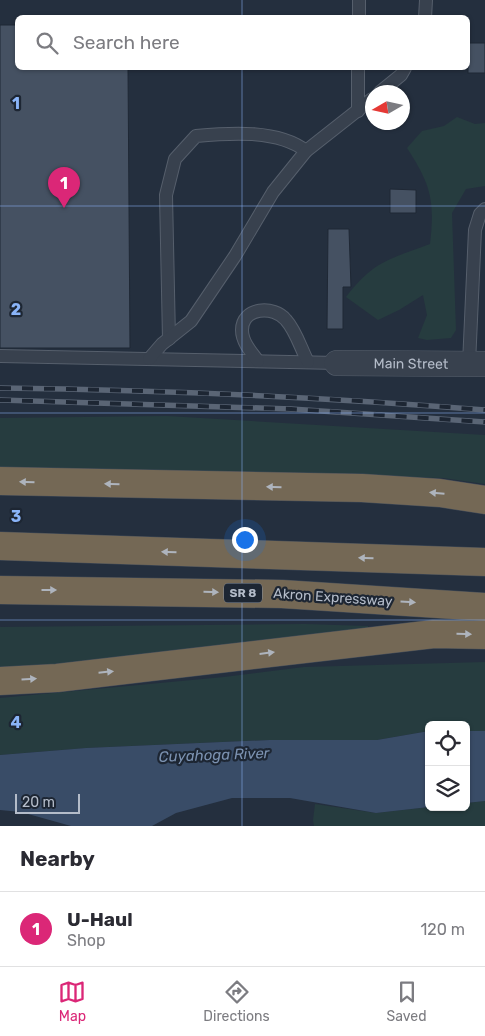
<!DOCTYPE html>
<style>
:root{--surface:#fff;--page:#f7f7f7;--text:#2b2b33;--muted:#7c7c81;--line:#e1e1e2;--accent:#db2777}
body{margin:0;font-family:Rubik,sans-serif;background:var(--page);color:var(--text)}
.controls{position:absolute;right:15px;bottom:15px;display:grid;overflow:hidden;border-radius:8px;box-shadow:0 1px 4px #0004}
.controls button{width:45px;height:45px;display:grid;place-items:center;padding:0;border:0;border-bottom:1px solid var(--line);background:var(--surface);color:var(--text);font:25px sans-serif}
.compass{position:absolute;left:365px;top:85px;width:45px;height:45px;border-radius:50%;background:var(--surface);box-shadow:0 1px 4px #0004;rotate:261deg}
.scale{position:absolute;left:15px;bottom:12px;width:65px;box-sizing:border-box;padding-left:5px;border:2px solid #b4bcc9;border-top:0;font-size:14px;line-height:18px;white-space:nowrap;color:#b4bcc9;-webkit-text-stroke:4px #1d2633;paint-order:stroke}
.you{position:absolute;left:244px;top:539px;width:18px;height:18px;margin:-12px;border:4px solid #fff;border-radius:50%;background:#1a73e8;box-shadow:0 0 0 8px #1a73e833}
.badge{display:grid;place-items:center;width:32px;height:32px;border-radius:50%;background:var(--accent);color:#fff;font-size:16px;font-weight:700}
.pin{position:absolute;translate:-50% -41px;filter:drop-shadow(0 1px 2px #0008)}
.pin::after{content:'';position:absolute;top:26px;width:18px;height:15px;background:inherit;clip-path:polygon(0 0,100% 0,50% 100%)}
.list{margin:0;padding:0;list-style:none}
h2{display:flex;justify-content:space-between;align-items:center;height:65px;margin:0;padding:0 20px;font-size:21px}
h2 small{font-size:16px;font-weight:400;color:var(--muted)}
.list li{display:grid;grid-template-columns:32px 1fr auto;gap:15px;align-items:center;box-sizing:border-box;height:75px;padding:0 20px;border-top:1px solid var(--line)}
.list b{display:block;font-size:19px;white-space:nowrap}
.list p{margin:0;font-size:16px;white-space:nowrap;color:var(--muted)}
.list em{font-size:16px;font-style:normal;color:var(--muted)}
.icon{flex:none;width:28px;height:28px;fill:none;stroke:currentColor;stroke-width:2;stroke-linecap:round;stroke-linejoin:round}
.map{position:relative;flex:none;width:485px;height:826px;overflow:hidden}
.search{position:absolute;background:var(--surface);box-shadow:0 1px 4px #0004;left:15px;right:15px;top:15px;height:55px;display:flex;align-items:center;gap:12px;box-sizing:border-box;padding:0 18px;border-radius:8px;color:var(--muted);font-size:19px}
.sheet{height:140px;background:var(--surface)}
nav{display:flex;justify-content:space-around;align-items:center;box-sizing:border-box;height:70px;border-top:1px solid var(--line);background:var(--surface);font-size:14px;color:var(--muted)}
nav a{display:grid;justify-items:center;gap:2px}
nav .on{color:var(--accent)}
.map>svg:first-child{display:block}
.green{fill:#263c3f}
.water{fill:#394c67}
.building{fill:#455162;stroke:#1f2835}
.lines{fill:none;stroke-linecap:round;stroke-linejoin:round}
.service-casing{stroke:#565f6c;stroke-width:14}
.minor-casing{stroke:#565f6c;stroke-width:26}
.motorway-casing{stroke:#434c59;stroke-width:29}
.service{stroke:#38414e;stroke-width:12}
.minor{stroke:#38414e;stroke-width:25}
.motorway{stroke:#746855;stroke-width:28}
.rail-casing{stroke:#5a6575;stroke-width:5.5}
.rail{stroke:#1d2633;stroke-width:4;stroke-dasharray:11;stroke-linecap:butt}
.oneway{fill:#aeb4bd}
.grid{fill:none;stroke:#8ab4f8;stroke-width:1;stroke-opacity:0.55}
.labels{text-anchor:middle;stroke-width:4.5;stroke-linejoin:round;paint-order:stroke}
.shield{fill:#1d2633;stroke:#878f9c;stroke-width:1}
.shield-label{font-size:12px;font-weight:bold;fill:#b4bcc9}
.street-label{font-size:14px;fill:#b4bcc9;stroke:#1d2633}
.water-label{font-size:15px;font-style:italic;fill:#7c92b1;stroke:#1d2633}
.grid-label{font-size:16px;text-anchor:middle;font-weight:bold;fill:#8ab4f8;stroke:#1d2633;stroke-width:4.5;stroke-linejoin:round;paint-order:stroke}
</style>
<div class="map">
<svg width="485" height="826" viewBox="0 0 485 826">
<rect width="100%" height="100%" fill="#242f3e"/>
<g class="green">
<path d="M457 117 475 124 485 123V186L466 189 452 213 456 330 451 338 427 340 418 338 427 315 423 295 399 310 378 320 346 297C375 260 388 260 430 244 435 200 431 185 407 148L422 131 444 126Z"/>
<path d="M167 416 485 435V484L443 478 96 472 0 468V418Z"/>
<path d="M305 624 368 626 369 630 0 670V627Z"/>
<path d="M485 662V731H466V725H429V731L377 740H270L86 748 0 755V698L224 677 304 667Z"/>
<path d="M485 801V826H314L313 820 315 804 376 813 429 807H466V803Z"/>
</g>
<g class="water">
<path d="M429 731V807L376 813 290 798H232L176 813 152 826H71L21 812 0 810V755L86 748 270 740H377Z"/>
<path d="M466 731H485V801L466 803Z"/>
</g>
<g class="building">
<path d="M0 25H18V68H128L130 348H0Z"/>
<rect x="468" y="43" width="17" height="30"/>
<path d="M390 189 416 190V213H390Z"/>
<path d="M328 229H349L351 287H343V329H327Z"/>
</g>
<g class="lines">
<defs>
<g id="service">
<path d="M359 18V0"/>
<path d="M425 18 426 0"/>
<path d="M380 92 401 75 405 68"/>
<path d="M358 111V68"/>
<path d="M169 339 166 195 175 159 196 136C228 133 278 129 306 151"/>
<path d="M0 356 337 363"/>
<path d="M149 359 162 344 191 321 235 256 273 192 306 151 372 99"/>
<path d="M258 361C251 352 242 342 242 330 242 307 274 305 286 320 296 331 301 349 308 362"/>
<path d="M469 364 475 230 480 214 485 209"/>
</g>
<g id="minor">
<path id="s1" d="M337 363 485 364"/>
</g>
<g id="motorway">
<path d="M0 481 362 488 440 493 485 500"/>
<path d="M0 546 485 562"/>
<path d="M0 590 282 594 485 607"/>
<path d="M0 681 57 678 434 634 485 635"/>
</g>
</defs>
<use href="#service" class="service-casing"/>
<use href="#minor" class="minor-casing"/>
<use href="#motorway" class="motorway-casing"/>
<use href="#service" class="service"/>
<use href="#minor" class="minor"/>
<use href="#motorway" class="motorway"/>
<defs>
<g id="rail">
<path d="M0 388C162 390 324 397 485 410"/>
<path d="M0 400 291 409 485 422"/>
</g>
</defs>
<use href="#rail" class="rail-casing"/>
<use href="#rail" class="rail"/>
</g>
<defs><path id="oneway-solid" d="M-6-.8H1V-3.2L6.5 0L1 3.2V.8H-6Z" transform="scale(1.25)"/></defs>
<g class="oneway">
<use href="#oneway-solid" transform="translate(27 482) rotate(-178)"/>
<use href="#oneway-solid" transform="translate(112 484) rotate(-179)"/>
<use href="#oneway-solid" transform="translate(274 487) rotate(-179)"/>
<use href="#oneway-solid" transform="translate(437 493) rotate(-175)"/>
<use href="#oneway-solid" transform="translate(169 552) rotate(-178)"/>
<use href="#oneway-solid" transform="translate(366 558) rotate(-178)"/>
<use href="#oneway-solid" transform="translate(49 590)"/>
<use href="#oneway-solid" transform="translate(211 592) rotate(1)"/>
<use href="#oneway-solid" transform="translate(408 602) rotate(4)"/>
<use href="#oneway-solid" transform="translate(464 634) rotate(1)"/>
<use href="#oneway-solid" transform="translate(267 653) rotate(-7)"/>
<use href="#oneway-solid" transform="translate(106 672) rotate(-6)"/>
<use href="#oneway-solid" transform="translate(29 679) rotate(-4)"/>
</g>
<path class="grid" d="M242 0V18M242 68V826M0 206H485M0 413H485M0 620H485"/>
<g class="labels">
<rect class="shield" x="224" y="583.5" width="38" height="19" rx="4"/>
<g class="shield-label">
<text x="243" y="597">SR 8</text>
</g>
<g class="street-label">
<text dy="5" stroke="none"><textPath href="#s1" startOffset="74">Main Street</textPath></text>
<text transform="translate(333 597) rotate(4)" y="5">Akron Expressway</text>
</g>
<g class="water-label">
<text transform="translate(214 755) rotate(-2)" y="5">Cuyahoga River</text>
</g>
</g>
<g class="grid-label">
<text x="16" y="109">1</text>
<text x="16" y="315">2</text>
<text x="16" y="522">3</text>
<text x="16" y="728">4</text>
</g>
</svg>
<div class="controls">
<button><svg class="icon" aria-label="locate" viewBox="0 0 24 24"><circle cx="12" cy="12" r="6"/><path d="M12 2v4M12 18v4M2 12h4M18 12h4"/></svg></button>
<button><svg class="icon" aria-label="layers" viewBox="0 0 24 24"><path d="M12 4l9 5-9 5-9-5zM3 14l9 5 9-5"/></svg></button>
</div>
<svg class="compass" viewBox="-18 -18 36 36"><path d="M0-13l5 13h-10z" fill="#e53935"/><path d="M0 13l5-13h-10z" fill="#7c7c81"/></svg>
<div class="scale">20 m</div>
<div class="you"></div>
<div class="pin badge" style="left:64px;top:208px">1</div>
<div class="search"><svg class="icon" aria-label="search" viewBox="0 0 24 24"><circle cx="10" cy="10" r="6"/><path d="M15 15l6 6"/></svg>Search here</div>
</div>
<section class="sheet">
<h2>Nearby<small></small></h2>
<ul class="list">
<li><span class="badge">1</span><div><b>U-Haul</b><p>Shop</p></div><em>120 m</em></li>
</ul>
</section>
<nav>
<a class="on"><svg class="icon" aria-label="map" viewBox="0 0 24 24"><path d="M3 6l6-2 6 2 6-2v14l-6 2-6-2-6 2zM9 4v14M15 6v14"/></svg>Map</a>
<a><svg class="icon" aria-label="directions" viewBox="0 0 24 24"><path d="M12 3l9 9-9 9-9-9zM9 14v-3h6M13 9l2 2-2 2"/></svg>Directions</a>
<a><svg class="icon" aria-label="saved" viewBox="0 0 24 24"><path d="M7 4h10v16l-5-4-5 4z"/></svg>Saved</a>
</nav>
